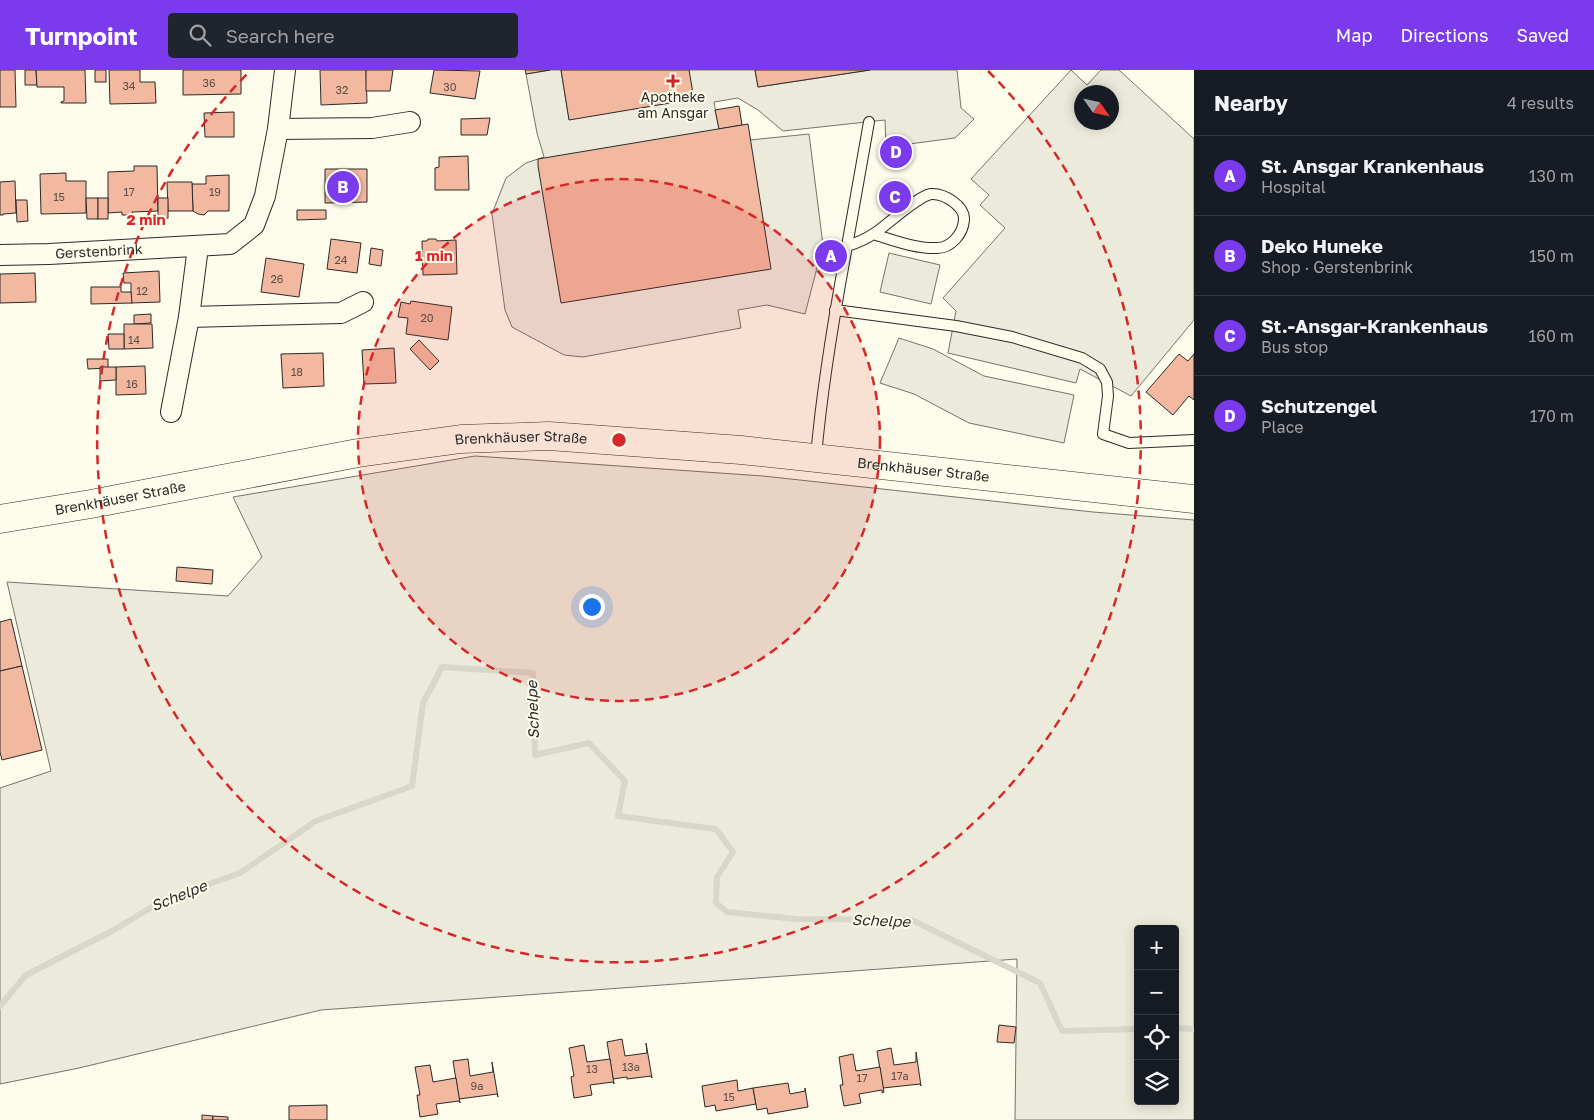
<!DOCTYPE html>
<meta charset="utf-8">
<style>
:root{--surface:#171b24;--page:#20242c;--text:#f1f3f6;--muted:#9ea1a6;--line:#363941;--accent:#7c3aed}
body{margin:0;font-family:"Golos Text",sans-serif;background:var(--page);color:var(--text)}
.controls{position:absolute;right:15px;bottom:15px;display:grid;overflow:hidden;border-radius:5px;box-shadow:0 2px 12px #0003}
.controls button{width:45px;height:45px;display:grid;place-items:center;padding:0;border:0;border-bottom:1px solid var(--line);background:var(--surface);color:var(--text);font:25px sans-serif}
.compass{position:absolute;left:1074px;top:15px;width:45px;height:45px;border-radius:50%;background:var(--surface);box-shadow:0 2px 12px #0003;rotate:124deg}
.you{position:absolute;left:591px;top:536px;width:18px;height:18px;margin:-12px;border:4px solid #fff;border-radius:50%;background:#1a73e8;box-shadow:0 0 0 8px #1a73e833}
.badge{display:grid;place-items:center;width:32px;height:32px;border-radius:50%;background:var(--accent);color:#fff;font-size:16px;font-weight:700}
.pin{position:absolute;translate:-50% -50%;border:2px solid #fff;box-shadow:0 1px 5px #0006}
.list{margin:0;padding:0;list-style:none}
h2{display:flex;justify-content:space-between;align-items:center;height:65px;margin:0;padding:0 20px;font-size:21px}
h2 small{font-size:16px;font-weight:400;color:var(--muted)}
.list li{display:grid;grid-template-columns:32px 1fr auto;gap:15px;align-items:center;box-sizing:border-box;height:80px;padding:0 20px;border-top:1px solid var(--line)}
.list b{display:block;font-size:19px;white-space:nowrap}
.list p{margin:0;font-size:16px;white-space:nowrap;color:var(--muted)}
.list em{font-size:16px;font-style:normal;color:var(--muted)}
.icon{flex:none;width:28px;height:28px;fill:none;stroke:currentColor;stroke-width:2;stroke-linecap:round;stroke-linejoin:round}
.map{position:relative;flex:none;width:1194px;height:1050px;overflow:hidden}
header{display:flex;align-items:center;gap:30px;box-sizing:border-box;height:70px;padding:0 25px;background:var(--accent);color:#fff}
header strong{font-size:24px}
nav{display:flex;gap:28px;margin-inline-start:auto;font-size:18px}
.search{width:350px;height:45px;background:var(--page);display:flex;align-items:center;gap:12px;box-sizing:border-box;padding:0 18px;border-radius:5px;color:var(--muted);font-size:19px}
main{display:flex}
aside{flex:1;background:var(--surface)}
.map>svg:first-child{display:block}
.green{fill:#ecebdb;stroke:#74746e;fill-rule:evenodd}
.parking{fill:#eceadb;stroke:#74746e;fill-rule:evenodd}
.lines{fill:none;stroke-linecap:round;stroke-linejoin:round}
.stream{stroke:#d8d7c9;stroke-width:6}
.building{fill:#f2b8a0;stroke:#2b2b2b}
.lane-casing{stroke:#2b2b2b;stroke-width:12}
.street-casing{stroke:#2b2b2b;stroke-width:22}
.primary-casing{stroke:#2b2b2b;stroke-width:29}
.lane{stroke:#fdfbea;stroke-width:10}
.street{stroke:#fdfbea;stroke-width:20}
.primary{stroke:#fdfbea;stroke-width:28}
.ring{fill:none;stroke:#d62828;stroke-width:2.5;stroke-dasharray:9 6}
.poi-dot{fill:#c62828;stroke:#fdfbea;stroke-width:2}
.labels{text-anchor:middle;stroke-width:4;stroke-linejoin:round;paint-order:stroke}
.number-label{font-size:11px;fill:#5d4e48}
.poi-label{font-size:14px;fill:#2b2b2b;stroke:#fdfbea}
.street-label{font-size:14px;fill:#2b2b2b;stroke:#fdfbea}
.water-label{font-size:15px;font-style:italic;fill:#2b2b2b;stroke:#fdfbea}
.centre{fill:#d62828;stroke:#fdfbea;stroke-width:2.5}
.ring-label{font-size:15px;text-anchor:middle;font-weight:bold;fill:#d62828;stroke:#fdfbea;stroke-width:4;stroke-linejoin:round;paint-order:stroke}
</style>
<header>
<strong>Turnpoint</strong>
<div class="search"><svg class="icon" aria-label="search" viewBox="0 0 24 24"><circle cx="10" cy="10" r="6"/><path d="M15 15l6 6"/></svg>Search here</div>
<nav><a>Map</a><a>Directions</a><a>Saved</a></nav>
</header>
<main>
<div class="map">
<svg width="1194" height="1050" viewBox="0 0 1194 1050">
<rect width="100%" height="100%" fill="#fdfbea"/>
<path class="green" d="M475 386 763 406 1093 442 1194 450V1050H1015L1017 889 321 940 79 998 0 1014V718L51 701 7 512 228 526 262 487 233 427ZM1138 859H1175V1031H1138Z"/>
<g class="parking">
<path d="M550 0H561L569 49 689 0H755L758 17 870 0H957L961 38 974 49 955 68 886 77 885 50 783 61 758 40 738 28 714 32 719 59 750 70 809 64 823 175 805 244 767 235 738 240 741 258 583 287 564 285 512 257 505 240 492 144 506 108 526 93 544 87 537 63 526 4Z"/>
<path d="M1071 0 1087 15 1101 0H1119L1194 69V250L1131 326 1080 299 1076 313 948 283 956 241 943 228 1005 158 980 135 989 125 971 109ZM1082 22H1112V52H1082Z"/>
<path d="M889 183 940 195 931 234 880 222Z"/>
<path d="M899 268 933 279 984 306 1074 325 1064 373 969 353 914 324 880 313Z"/>
</g>
<g class="lines">
<g class="stream">
<path d="M0 936 26 905 112 861 162 831 240 803 316 751 412 716 423 633 442 597 533 603 535 685 589 673 625 711 618 746 716 759 733 782 717 807 716 833 727 842 796 849 912 850 1040 913 1062 961 1138 959"/>
<path d="M1175 958 1194 959"/>
</g>
</g>
<g class="building">
<path d="M0 0H15L16 37H0Z"/>
<path d="M25 0H36L37 15H25Z"/>
<path d="M36 0H85L86 33H61V32L64 31V17H37Z"/>
<rect x="95" y="0" width="11" height="12"/>
<path d="M109 0H140V12H155L156 33 110 34Z"/>
<path d="M183 0H241V24L183 25Z"/>
<path d="M320 0H366L367 33 321 35Z"/>
<path d="M366 0H393L390 21H366Z"/>
<path d="M434 0 480 1 475 29 430 23Z"/>
<path d="M525 0H550L526 4Z"/>
<path d="M561 0H689L694 29 569 50Z"/>
<path d="M755 0H870L758 17Z"/>
<path d="M739 36 742 55 719 59 715 40Z"/>
<path d="M234 42V67H205L204 43Z"/>
<path d="M490 48 487 65H461V49Z"/>
<path d="M748 54 771 199 561 233 538 96V89Z"/>
<path d="M468 86 469 120H435V98L439 97V87Z"/>
<path d="M134 96H157L158 141 132 142 133 145H122V142L108 143V102L134 101Z"/>
<path d="M325 99H367V132L325 133Z"/>
<path d="M66 103V111H86V143L41 144 40 104Z"/>
<path d="M229 105V141H208L204 145 198 144 193 141 192 114H206V106Z"/>
<path d="M15 111 16 143 3 144V145H0V112Z"/>
<path d="M167 112H192L193 141H168Z"/>
<path d="M86 128H98V149H87Z"/>
<rect x="98" y="128" width="10" height="21"/>
<rect x="158" y="128" width="10" height="20"/>
<path d="M16 130H27L28 151 17 152Z"/>
<path d="M297 140H326V149L297 150Z"/>
<path d="M331 169 361 173 357 203 327 199Z"/>
<path d="M428 169H436L437 171 456 170 457 204 423 205 422 171H427Z"/>
<path d="M371 178 383 180 381 196 369 194Z"/>
<path d="M266 188 304 194 299 227 261 222Z"/>
<path d="M159 201 160 232 131 233V213H124L123 203Z"/>
<path d="M35 203 36 232 0 233V204Z"/>
<path d="M91 217H121V222H131L132 233 91 234Z"/>
<path d="M411 231 452 237 448 270 406 264 408 248 398 247 401 232 410 234Z"/>
<path d="M151 244V253L134 254V245Z"/>
<path d="M124 254H152L153 278 124 279Z"/>
<path d="M108 264H124V279H109Z"/>
<path d="M419 270 439 291 430 300 410 279Z"/>
<path d="M394 278 396 313 364 314 362 280Z"/>
<path d="M323 283 324 316 283 318 281 284Z"/>
<path d="M1179 284 1188 291 1194 284V330L1189 326 1173 345 1146 322Z"/>
<path d="M87 289H108V298L88 299Z"/>
<path d="M145 296 146 324 116 325V297Z"/>
<path d="M100 297H116V310L100 311Z"/>
<path d="M177 497 213 500 212 514 176 511Z"/>
<path d="M11 549 22 596 0 601V552Z"/>
<path d="M22 596 42 680 2 690 0 682V601Z"/>
<path d="M999 955 1016 957 1014 973 997 972Z"/>
<path d="M622 969 625 986 647 983 646 973 652 1008 651 1006 627 1009V1007L613 1009 607 972Z"/>
<path d="M584 975 587 992 610 989 614 1014 613 1012 590 1015 592 1025 574 1028 571 1007 574 1006 569 978Z"/>
<path d="M891 978 894 995 916 992V982L921 1016 920 1014 883 1018 877 981Z"/>
<path d="M853 984 856 1001 880 997 884 1022 882 1023V1020L859 1024 861 1033 844 1036 840 1015H843L839 987Z"/>
<path d="M468 989 470 1006 493 1002 492 992 498 1027 497 1024 459 1029 453 991Z"/>
<path d="M430 995 433 1012 456 1008 460 1033 459 1031 436 1034 438 1044 420 1047 417 1025H420L415 997Z"/>
<path d="M737 1010 738 1021 753 1018 756 1034 716 1041 715 1035 705 1037 702 1016Z"/>
<path d="M788 1013 790 1024 805 1021V1018L808 1037 768 1044 767 1038 757 1040 753 1018Z"/>
<path d="M327 1035V1050H289V1036Z"/>
<path d="M202 1045 213 1046V1050H202Z"/>
<path d="M213 1046 228 1047V1050H213Z"/>
</g>
<g class="lines">
<defs>
<g id="lane">
<path d="M847 176 869 52"/>
<path d="M835 240 956 256 1012 267 1082 288 1100 299 1107 312 1108 326 1103 364 1129 373 1194 370"/>
<path d="M816 387C822 316 834 246 847 176 857 173 866 169 875 163 888 154 918 126 931 124 944 123 965 136 964 150 963 164 951 178 937 178 916 179 893 170 873 164"/>
</g>
<g id="street">
<path d="M278 59 372 58 410 52"/>
<path id="s1" d="M0 185 49 184 230 174 254 155 265 126 278 59 285 0"/>
<path d="M189 247 341 243 363 232"/>
<path d="M171 342 189 247 198 177"/>
</g>
<g id="primary">
<path id="s2" d="M0 449 91 434 358 383 461 369 549 366 741 380 1194 429"/>
</g>
</defs>
<use href="#lane" class="lane-casing"/>
<use href="#street" class="street-casing"/>
<use href="#primary" class="primary-casing"/>
<use href="#lane" class="lane"/>
<use href="#street" class="street"/>
<use href="#primary" class="primary"/>
</g>
<circle cx="619" cy="370" r="261" fill="#d62828" fill-opacity=".12"/>
<g class="ring">
<circle cx="619" cy="370" r="261"/>
<path d="M988 1A522 522 0 1 1 250 1"/>
</g>
<path class="poi-dot" d="M670.5 3.5h5v5h5v5h-5v5h-5v-5h-5v-5h5z"/>
<g class="labels">
<g class="number-label">
<text x="209" y="17">36</text>
<text x="129" y="20">34</text>
<text x="450" y="21">30</text>
<text x="342" y="24">32</text>
<text x="129" y="126">17</text>
<text x="215" y="126">19</text>
<text x="59" y="131">15</text>
<text x="341" y="194">24</text>
<text x="277" y="213">26</text>
<text x="142" y="225">12</text>
<text x="427" y="252">20</text>
<text x="134" y="274">14</text>
<text x="297" y="306">18</text>
<text x="132" y="318">16</text>
<text x="631" y="1001">13a</text>
<text x="592" y="1003">13</text>
<text x="900" y="1010">17a</text>
<text x="862" y="1012">17</text>
<text x="477" y="1020">9a</text>
<text x="729" y="1031">15</text>
</g>
<g class="poi-label">
<text x="673" y="32">Apotheke<tspan x="673" dy="16">am Ansgar</tspan></text>
</g>
<g class="street-label">
<text dy="5" stroke="none"><textPath href="#s1" startOffset="99">Gerstenbrink</textPath></text>
<text dy="5" stroke="none"><textPath href="#s2" startOffset="528">Brenkhäuser Straße</textPath></text>
<text dy="5" stroke="none"><textPath href="#s2" startOffset="932">Brenkhäuser Straße</textPath></text>
<text dy="5" stroke="none"><textPath href="#s2" startOffset="122">Brenkhäuser Straße</textPath></text>
</g>
<g class="water-label">
<text transform="translate(533 640) rotate(-92)" y="5">Schelpe</text>
<text transform="translate(179 826) rotate(-22)" y="5">Schelpe</text>
<text transform="translate(881 851) rotate(2)" y="5">Schelpe</text>
</g>
</g>
<circle cx="619" cy="370" r="8" class="centre"/>
<g class="ring-label">
<text x="146" y="155">2 min</text>
<text x="434" y="191">1 min</text>
</g>
</svg>
<div class="controls">
<button>+</button>
<button>−</button>
<button><svg class="icon" aria-label="locate" viewBox="0 0 24 24"><circle cx="12" cy="12" r="6"/><path d="M12 2v4M12 18v4M2 12h4M18 12h4"/></svg></button>
<button><svg class="icon" aria-label="layers" viewBox="0 0 24 24"><path d="M12 4l9 5-9 5-9-5zM3 14l9 5 9-5"/></svg></button>
</div>
<svg class="compass" viewBox="-18 -18 36 36"><path d="M0-13l5 13h-10z" fill="#e53935"/><path d="M0 13l5-13h-10z" fill="#9ea1a6"/></svg>
<div class="you"></div>
<div class="pin badge" style="left:831px;top:186px">A</div>
<div class="pin badge" style="left:343px;top:117px">B</div>
<div class="pin badge" style="left:895px;top:127px">C</div>
<div class="pin badge" style="left:896px;top:82px">D</div>
</div>
<aside>
<h2>Nearby<small>4 results</small></h2>
<ul class="list">
<li><span class="badge">A</span><div><b>St. Ansgar Krankenhaus</b><p>Hospital</p></div><em>130 m</em></li>
<li><span class="badge">B</span><div><b>Deko Huneke</b><p>Shop · Gerstenbrink</p></div><em>150 m</em></li>
<li><span class="badge">C</span><div><b>St.-Ansgar-Krankenhaus</b><p>Bus stop</p></div><em>160 m</em></li>
<li><span class="badge">D</span><div><b>Schutzengel</b><p>Place</p></div><em>170 m</em></li>
</ul>
</aside>
</main>
